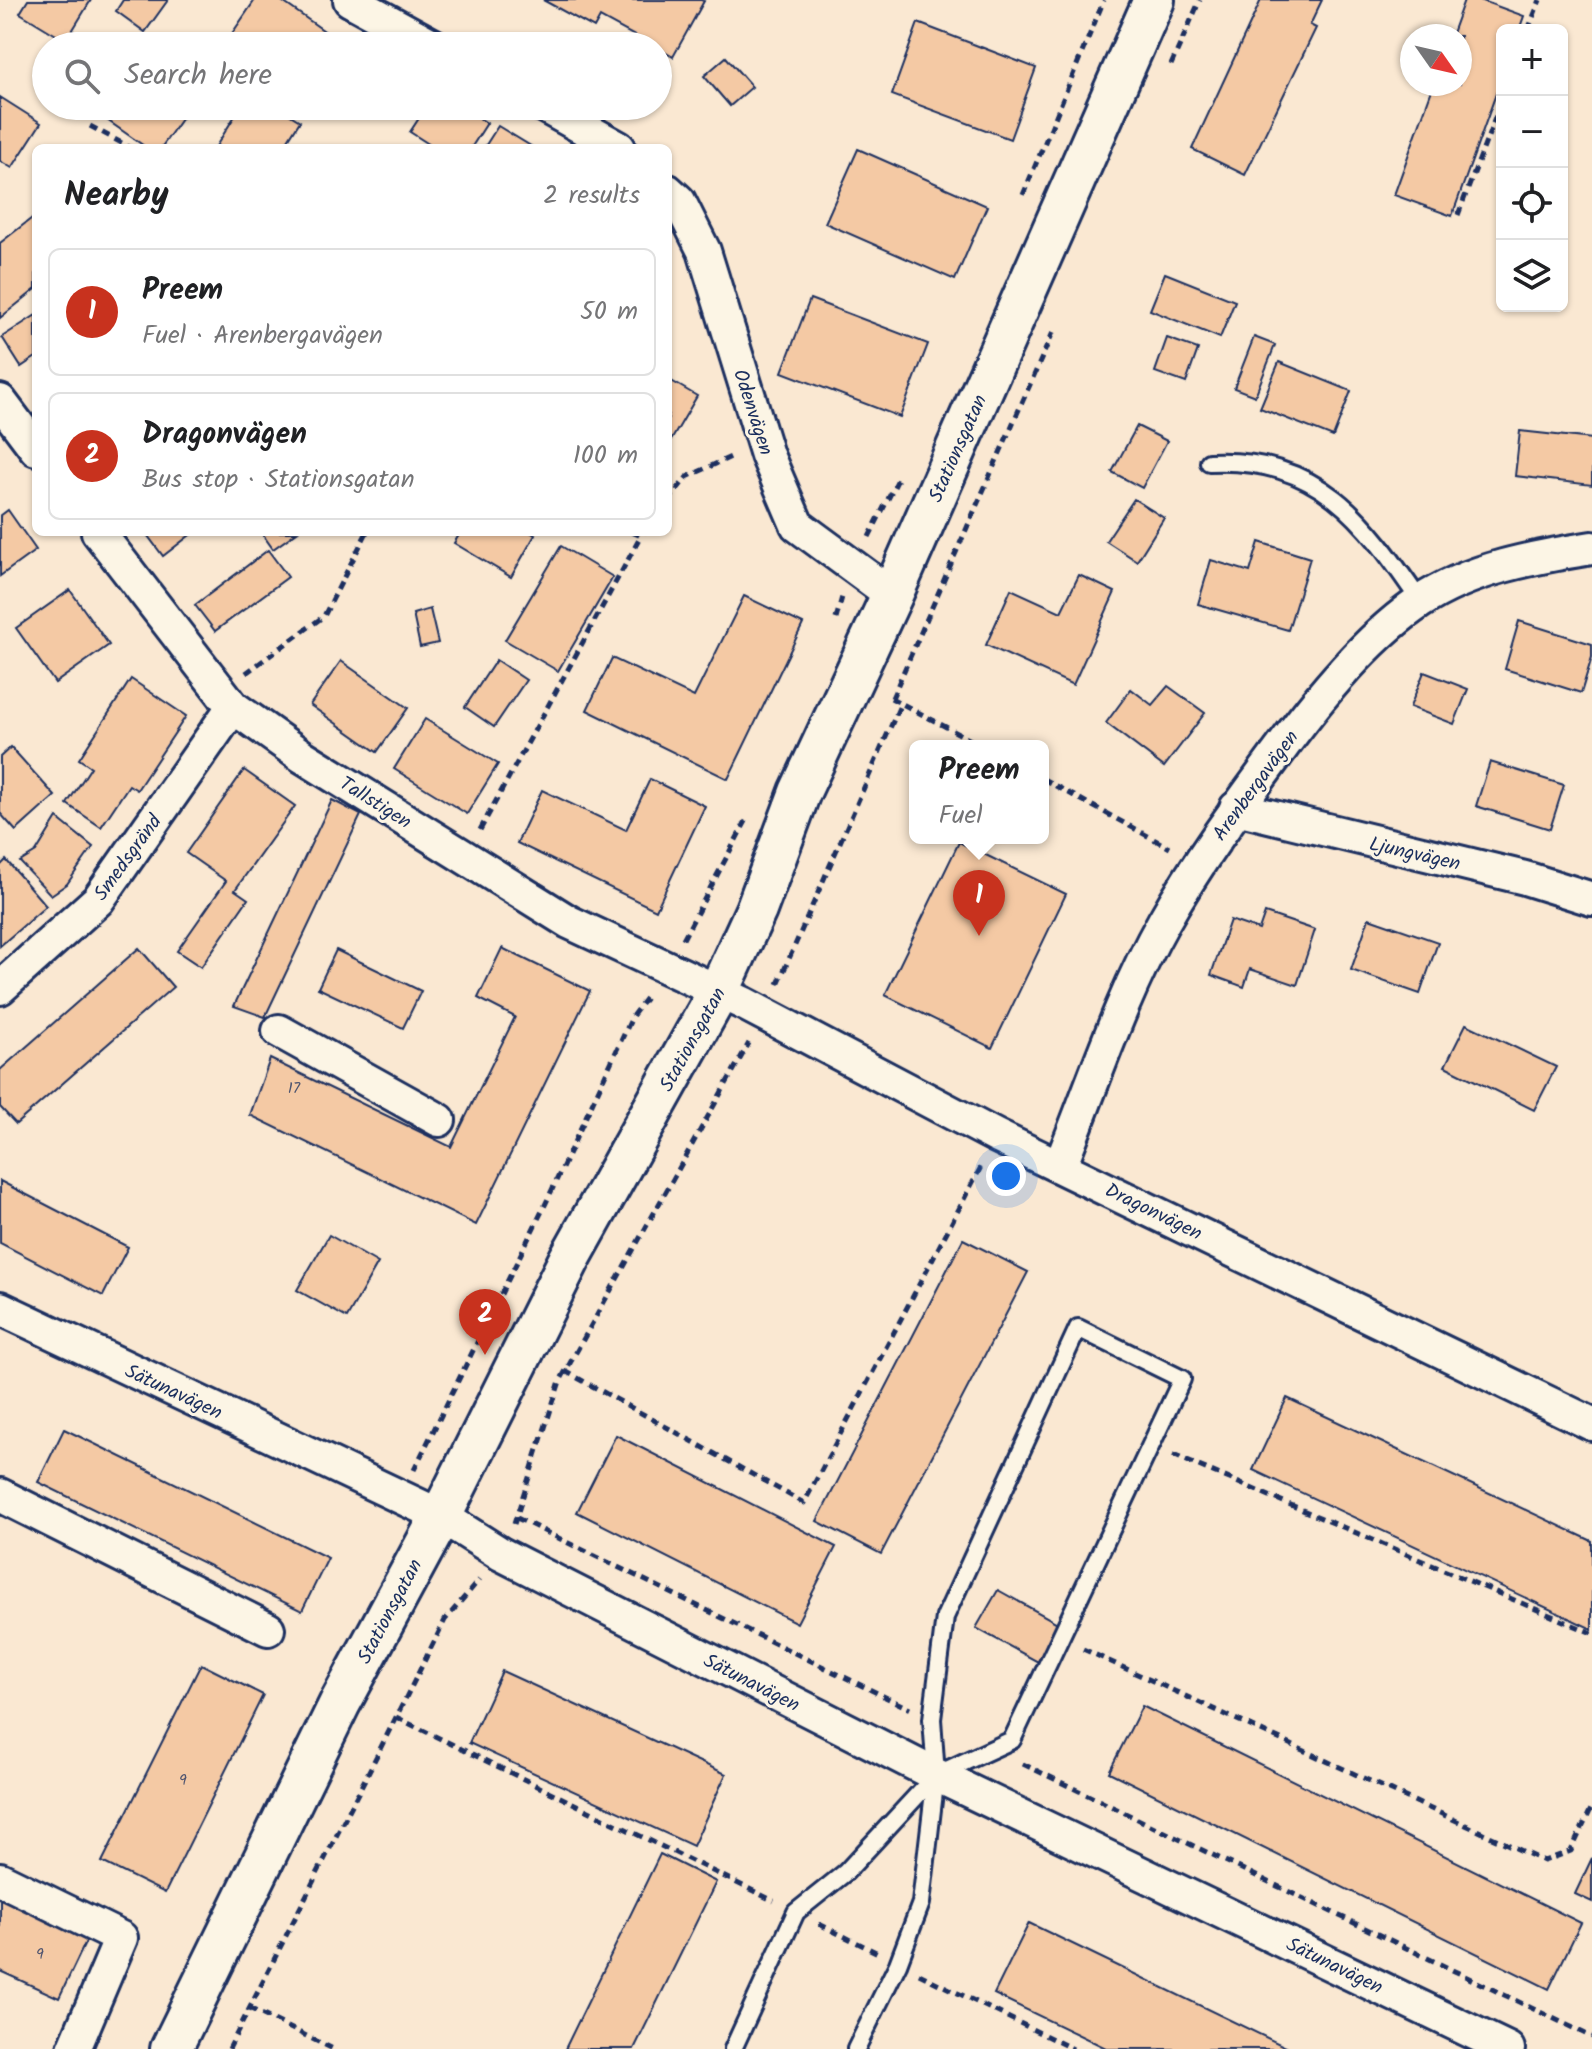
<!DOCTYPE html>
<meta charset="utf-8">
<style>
:root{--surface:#fff;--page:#f2f2f2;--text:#202124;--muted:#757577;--line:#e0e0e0;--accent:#c8321e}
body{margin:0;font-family:Kalam,sans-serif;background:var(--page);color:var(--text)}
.controls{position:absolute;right:24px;top:24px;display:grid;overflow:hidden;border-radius:12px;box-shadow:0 2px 6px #0004}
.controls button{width:72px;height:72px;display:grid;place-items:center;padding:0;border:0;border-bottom:2px solid var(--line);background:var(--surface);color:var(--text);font:40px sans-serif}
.compass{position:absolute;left:1400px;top:24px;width:72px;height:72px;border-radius:50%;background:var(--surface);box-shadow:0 2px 6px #0004;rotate:124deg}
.you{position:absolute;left:1006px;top:1176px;width:28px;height:28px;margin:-20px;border:6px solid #fff;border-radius:50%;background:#1a73e8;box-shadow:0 0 0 12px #1a73e833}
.badge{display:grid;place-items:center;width:52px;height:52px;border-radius:50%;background:var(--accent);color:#fff;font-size:26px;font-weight:700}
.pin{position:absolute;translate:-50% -66px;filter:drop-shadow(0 2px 4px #0008)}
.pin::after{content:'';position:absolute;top:42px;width:28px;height:24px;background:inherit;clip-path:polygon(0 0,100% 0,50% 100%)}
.popup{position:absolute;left:909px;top:740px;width:140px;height:104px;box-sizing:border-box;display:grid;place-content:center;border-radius:12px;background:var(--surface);filter:drop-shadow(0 2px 6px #0005);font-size:26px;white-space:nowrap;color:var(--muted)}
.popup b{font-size:30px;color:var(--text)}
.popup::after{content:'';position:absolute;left:50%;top:100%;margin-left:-16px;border:16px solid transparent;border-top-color:var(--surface)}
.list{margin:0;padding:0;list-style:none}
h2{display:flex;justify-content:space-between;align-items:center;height:104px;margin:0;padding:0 32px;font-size:34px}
h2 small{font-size:26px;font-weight:400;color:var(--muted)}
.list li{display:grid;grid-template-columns:52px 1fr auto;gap:24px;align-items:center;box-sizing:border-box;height:128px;margin:0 16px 16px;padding:0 16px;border:2px solid var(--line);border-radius:12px}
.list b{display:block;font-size:30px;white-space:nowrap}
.list p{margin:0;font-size:26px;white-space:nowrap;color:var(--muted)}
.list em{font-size:26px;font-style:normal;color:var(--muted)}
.icon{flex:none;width:44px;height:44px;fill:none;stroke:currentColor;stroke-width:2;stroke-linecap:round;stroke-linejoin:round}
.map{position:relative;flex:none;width:1592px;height:2049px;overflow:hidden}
.search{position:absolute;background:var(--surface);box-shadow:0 2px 6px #0004;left:32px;top:32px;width:640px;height:88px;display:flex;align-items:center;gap:20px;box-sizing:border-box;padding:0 28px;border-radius:44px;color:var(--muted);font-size:30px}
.panel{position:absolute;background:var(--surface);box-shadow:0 2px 6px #0004;left:32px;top:144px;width:640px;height:392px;border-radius:12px}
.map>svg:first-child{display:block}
.building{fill:#f4c9a4;stroke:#1b2f5e;stroke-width:2}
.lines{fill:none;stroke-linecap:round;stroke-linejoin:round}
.service-casing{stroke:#1b2f5e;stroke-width:22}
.minor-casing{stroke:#1b2f5e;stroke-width:38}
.tertiary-casing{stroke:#1b2f5e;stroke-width:46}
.path{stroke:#1b2f5e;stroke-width:5;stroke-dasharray:8 6;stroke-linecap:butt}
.service{stroke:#fcf5e5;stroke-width:16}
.minor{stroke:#fcf5e5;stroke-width:32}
.tertiary{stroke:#fcf5e5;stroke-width:40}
.labels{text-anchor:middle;stroke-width:6;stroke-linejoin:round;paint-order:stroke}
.number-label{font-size:16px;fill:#515670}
.street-label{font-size:20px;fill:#1b2f5e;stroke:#fcf5e5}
</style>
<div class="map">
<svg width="1592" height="2049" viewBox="0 0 1592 2049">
<rect width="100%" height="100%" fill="#fae8d2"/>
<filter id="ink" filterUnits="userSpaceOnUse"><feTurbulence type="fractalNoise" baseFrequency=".0125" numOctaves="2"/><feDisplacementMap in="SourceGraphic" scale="16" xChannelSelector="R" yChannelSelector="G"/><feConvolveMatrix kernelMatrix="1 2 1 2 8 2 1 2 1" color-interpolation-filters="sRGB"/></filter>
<g filter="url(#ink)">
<g class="building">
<path d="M28 0H91L66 41 20 13Z"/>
<path d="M123 0H168L145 32 116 11Z"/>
<path d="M255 0H280L340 42 337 46H246L231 35Z"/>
<path d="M543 0H701L704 1 673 57 600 17 594 28Z"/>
<path d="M1261 0H1322L1310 25 1316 28 1245 175 1192 149Z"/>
<path d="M1464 0H1480L1524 16 1519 30H1502V77L1452 216 1394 195 1434 84H1460V36H1451Z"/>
<path d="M918 23 1036 68 1010 139 892 95Z"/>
<path d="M726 57 752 87 730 106 704 76Z"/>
<path d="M0 97 41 123 12 168 0 161Z"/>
<path d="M87 106H190L161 148H147Z"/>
<path d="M241 106H276L300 121 283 148H215Z"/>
<path d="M427 106H460L487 123 471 148H435L410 132Z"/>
<path d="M498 126 534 148H484Z"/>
<path d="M858 149 987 206 955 280 825 223Z"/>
<path d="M36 215V289L0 318V243Z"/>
<path d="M1165 273 1235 301 1220 338 1150 310Z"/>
<path d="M810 299 928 344 900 417 782 372Z"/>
<path d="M36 315V357L21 367 2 337Z"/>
<path d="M1254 337 1275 345 1255 396 1234 388Z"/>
<path d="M1167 338 1198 349 1186 383 1155 372Z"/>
<path d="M1279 362 1351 391 1333 437 1260 408Z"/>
<path d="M668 379 697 396 672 439 668 437Z"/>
<path d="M1137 426 1167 441 1142 488 1112 472Z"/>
<path d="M1520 431 1592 439V485L1515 476Z"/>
<path d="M1134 499 1164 518 1137 561 1106 541Z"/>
<path d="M8 510 36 550 0 576V516Z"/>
<path d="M145 532H194L163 556Z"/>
<path d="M261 532H297L273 549Z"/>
<path d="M461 532H530L535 535 511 577 454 543Z"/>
<path d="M1259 542 1310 558 1288 630 1198 604 1211 560 1250 572Z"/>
<path d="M561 546 613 577 558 671 505 640Z"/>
<path d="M268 550 288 577 215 631 195 605Z"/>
<path d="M1079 575 1115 592 1073 685 986 645 1011 589 1061 612Z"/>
<path d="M70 590 109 645 55 683 16 628Z"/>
<path d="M744 596 803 624 728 779 587 710 612 658 694 697Z"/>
<path d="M430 609 438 643 420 647 413 614Z"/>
<path d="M1519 621 1592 644V657L1581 693 1505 669Z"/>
<path d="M496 660 526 680 494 727 465 707Z"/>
<path d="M341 661 408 708 377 752 310 705Z"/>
<path d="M1424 672 1468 689 1454 724 1410 707Z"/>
<path d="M131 679 186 716 137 790 129 785 101 827 67 804 91 767 79 759Z"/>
<path d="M1168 686 1205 713 1164 767 1106 723 1131 689 1152 705Z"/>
<path d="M425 719 498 764 467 814 394 769Z"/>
<path d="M11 747 55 796 16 831 0 813V757Z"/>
<path d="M1490 762 1564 785 1550 829 1476 806Z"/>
<path d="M244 770 295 806 235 890 248 899 201 967 177 951 226 881 186 853Z"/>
<path d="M650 779 705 806 656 910 517 843 542 790 626 830Z"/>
<path d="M332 800 361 815 265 1017 234 1006Z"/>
<path d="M57 818 93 847 67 884 51 895 20 862 36 852Z"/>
<path d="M959 842 1066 894 992 1048 885 995Z"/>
<path d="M6 860 46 906 0 946V866Z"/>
<path d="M1265 913 1315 930 1297 985 1250 969 1244 987 1211 975 1230 920 1259 930Z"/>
<path d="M1369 918 1438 942 1420 994 1351 970Z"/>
<path d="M139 948 173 987 16 1124 0 1107V1070Z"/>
<path d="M502 948 590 991 476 1225 250 1115 270 1059 451 1147 515 1017 478 998Z"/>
<path d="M336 950 421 991 403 1028 318 988Z"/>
<path d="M1466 1024 1556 1067 1534 1110 1445 1066Z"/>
<path d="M0 1181 128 1247 103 1296 0 1243Z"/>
<path d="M329 1235 378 1263 347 1318 297 1290Z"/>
<path d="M963 1239 1028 1272 881 1554 817 1521Z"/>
<path d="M1287 1398 1592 1541V1629L1253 1470Z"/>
<path d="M64 1429 328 1558 302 1611 38 1482Z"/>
<path d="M616 1435 836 1547 797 1623 577 1512Z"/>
<path d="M998 1590 1059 1624 1038 1662 976 1628Z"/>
<path d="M201 1664 263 1695 165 1893 102 1862Z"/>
<path d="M502 1671 726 1774 693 1846 469 1743Z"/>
<path d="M1142 1706 1581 1923 1549 1989 1109 1772Z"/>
<path d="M660 1854 716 1882 634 2049H565Z"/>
<path d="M1592 1858V1902L1575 1894Z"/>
<path d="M0 1894 89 1935 59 1998 0 1971Z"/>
<path d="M1029 1923 1290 2049H1108L994 1994Z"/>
</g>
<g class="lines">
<defs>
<g id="service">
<path d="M1209 462C1319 457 1364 519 1420 601"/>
<path d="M733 2049 796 1912 846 1872 936 1775 1012 1740 1182 1379 1078 1328 945 1617 932 1719 936 1775 921 1903 898 1964 856 2049"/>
</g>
<g id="minor">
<path d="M350 0 434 46"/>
<path d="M544 106 619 148"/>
<path d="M668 191 679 201 704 251 767 455 797 525 892 595"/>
<path d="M0 401 36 449"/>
<path d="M98 532 233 707 302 756 569 922 743 1003 996 1136 1592 1424"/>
<path d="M1236 808 1525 878 1592 899"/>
<path d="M0 988 98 900 233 707"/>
<path d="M279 1031 439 1120"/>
<path d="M1060 1166C1093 1084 1121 997 1164 921 1199 859 1241 803 1283 746 1319 697 1369 636 1420 602 1469 569 1535 557 1592 548"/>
<path d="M0 1308 441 1516 501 1554 936 1775 1508 2049"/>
<path d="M0 1495 268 1629"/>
<path d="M0 1879 121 1938 74 2049"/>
</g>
<path id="tertiary" d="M171 2049 340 1703 441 1516 570 1258 718 993 756 910 800 792 892 595 1154 0"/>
</defs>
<use href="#service" class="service-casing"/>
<use href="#minor" class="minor-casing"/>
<use href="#tertiary" class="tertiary-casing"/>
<g class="path">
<path d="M1528 30 1540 0"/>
<path d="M1171 65 1200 0"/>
<path d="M90 126 131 148"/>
<path d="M1023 195 1104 0"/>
<path d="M1458 215 1502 100"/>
<path d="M668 501 687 477 733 456"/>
<path d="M632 532 641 536 644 532"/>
<path d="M869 537 900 475"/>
<path d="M836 619 842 597"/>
<path d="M246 673 324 616 367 532"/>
<path d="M891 698 982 746"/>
<path d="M892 698 1054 330"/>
<path d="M1043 779 1170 848"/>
<path d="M480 830 641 536"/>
<path d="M683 939 746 821"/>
<path d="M778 984 901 703"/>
<path d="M565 1371 804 1503 982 1165"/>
<path d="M1173 1455 1592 1633"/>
<path d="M414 1470 545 1205 633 1015 648 995"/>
<path d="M517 1518 910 1709"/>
<path d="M514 1524 560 1381 749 1043"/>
<path d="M1083 1649 1544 1861 1571 1851 1592 1807"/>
<path d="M396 1717 774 1901"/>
<path d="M1023 1764 1592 2037"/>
<path d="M819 1924 878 1953"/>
<path d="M919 1974 1073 2049"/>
<path d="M249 2008 333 2049"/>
<path d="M229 2049 445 1620 479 1580"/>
</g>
<use href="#service" class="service"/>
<use href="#minor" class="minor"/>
<use href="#tertiary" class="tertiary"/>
</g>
</g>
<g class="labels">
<g class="number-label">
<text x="294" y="1093">17</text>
<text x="183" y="1785">9</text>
<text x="40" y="1959">9</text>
</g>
<g class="street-label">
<text transform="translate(754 412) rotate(72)" y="7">Odenvägen</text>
<text transform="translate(957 448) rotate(-66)" y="7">Stationsgatan</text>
<text transform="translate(1255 785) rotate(-54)" y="7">Arenbergavägen</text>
<text transform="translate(376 802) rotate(32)" y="7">Tallstigen</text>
<text transform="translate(1415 853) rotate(13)" y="7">Ljungvägen</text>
<text transform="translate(127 857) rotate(-54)" y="7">Smedsgränd</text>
<text transform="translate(692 1039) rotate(-61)" y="7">Stationsgatan</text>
<text transform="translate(1154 1211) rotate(26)" y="7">Dragonvägen</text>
<text transform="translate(174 1391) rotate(25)" y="7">Sätunavägen</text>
<text transform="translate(389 1611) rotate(-62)" y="7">Stationsgatan</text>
<text transform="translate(752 1682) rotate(27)" y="7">Sätunavägen</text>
<text transform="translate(1335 1965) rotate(26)" y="7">Sätunavägen</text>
</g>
</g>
</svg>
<div class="controls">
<button>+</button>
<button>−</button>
<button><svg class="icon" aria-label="locate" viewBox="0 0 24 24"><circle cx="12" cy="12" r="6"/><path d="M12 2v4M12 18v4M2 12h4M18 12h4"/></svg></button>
<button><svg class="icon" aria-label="layers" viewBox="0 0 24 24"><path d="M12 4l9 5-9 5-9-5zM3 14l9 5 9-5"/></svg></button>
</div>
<svg class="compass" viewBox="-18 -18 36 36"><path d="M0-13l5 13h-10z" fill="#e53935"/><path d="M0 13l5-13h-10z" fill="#757577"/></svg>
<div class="you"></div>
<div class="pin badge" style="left:979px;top:936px">1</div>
<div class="popup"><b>Preem</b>Fuel</div>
<div class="pin badge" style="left:485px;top:1355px">2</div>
<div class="search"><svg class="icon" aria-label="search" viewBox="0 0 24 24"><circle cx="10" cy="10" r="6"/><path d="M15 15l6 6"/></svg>Search here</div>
<section class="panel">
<h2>Nearby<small>2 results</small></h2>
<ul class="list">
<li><span class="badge">1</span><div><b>Preem</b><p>Fuel · Arenbergavägen</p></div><em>50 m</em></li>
<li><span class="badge">2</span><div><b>Dragonvägen</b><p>Bus stop · Stationsgatan</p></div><em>100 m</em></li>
</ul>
</section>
</div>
